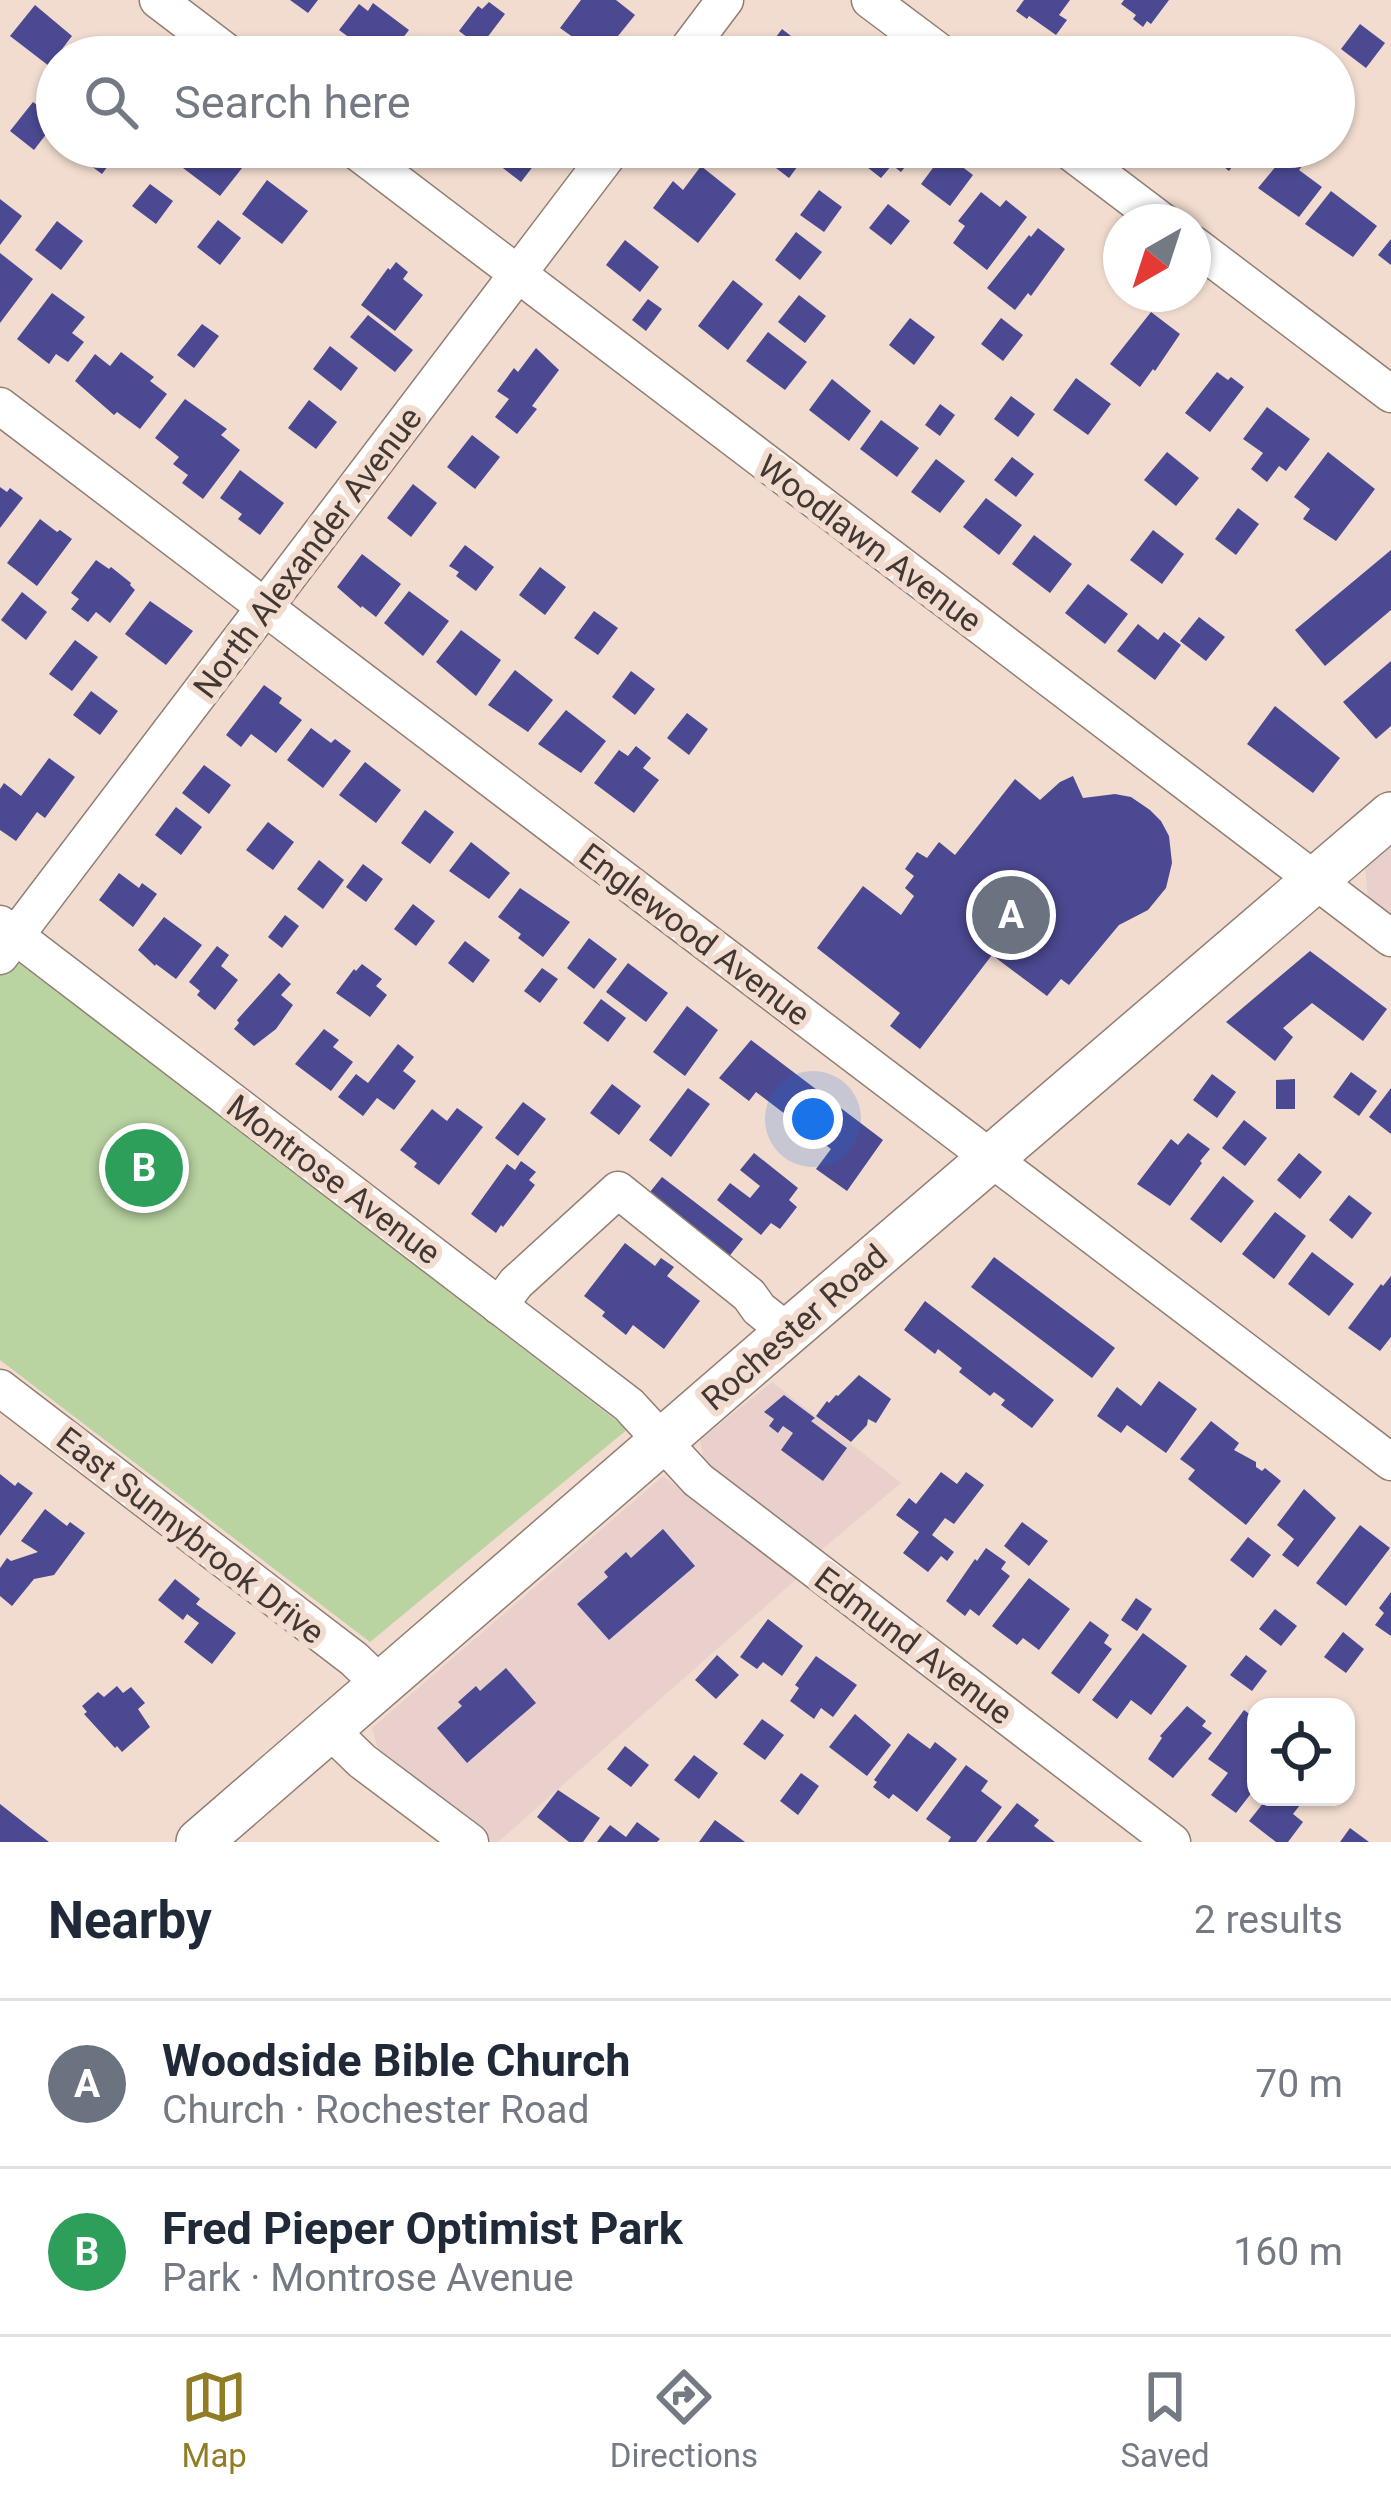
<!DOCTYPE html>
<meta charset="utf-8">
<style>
:root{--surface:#fff;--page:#f6f6f7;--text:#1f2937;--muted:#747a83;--line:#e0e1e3;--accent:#907d24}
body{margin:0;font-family:Roboto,sans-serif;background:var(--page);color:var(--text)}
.controls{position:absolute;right:36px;bottom:36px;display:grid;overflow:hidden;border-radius:24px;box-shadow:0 3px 9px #0004}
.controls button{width:108px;height:108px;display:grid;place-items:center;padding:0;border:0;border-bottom:3px solid var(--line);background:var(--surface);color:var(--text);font:60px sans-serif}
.compass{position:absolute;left:1103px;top:204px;width:108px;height:108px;border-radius:50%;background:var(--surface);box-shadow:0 3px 9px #0004;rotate:219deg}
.you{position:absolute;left:813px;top:1119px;width:42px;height:42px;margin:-30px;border:9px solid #fff;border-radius:50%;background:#1a73e8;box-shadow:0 0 0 18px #1a73e833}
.badge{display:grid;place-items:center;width:78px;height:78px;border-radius:50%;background:var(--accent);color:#fff;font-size:39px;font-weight:700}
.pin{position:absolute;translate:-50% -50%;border:6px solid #fff;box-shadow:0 3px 12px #0006}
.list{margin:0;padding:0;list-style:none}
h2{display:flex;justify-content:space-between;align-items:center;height:156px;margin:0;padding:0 48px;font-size:51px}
h2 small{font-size:39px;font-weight:400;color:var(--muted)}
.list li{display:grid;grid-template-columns:78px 1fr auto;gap:36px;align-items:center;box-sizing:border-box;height:168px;padding:0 48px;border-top:3px solid var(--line)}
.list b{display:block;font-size:45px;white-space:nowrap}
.list p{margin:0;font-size:39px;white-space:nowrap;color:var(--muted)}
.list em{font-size:39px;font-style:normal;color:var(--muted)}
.icon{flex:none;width:66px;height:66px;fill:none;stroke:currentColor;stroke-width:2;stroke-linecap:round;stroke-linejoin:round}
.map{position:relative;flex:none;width:1391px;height:1842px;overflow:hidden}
.search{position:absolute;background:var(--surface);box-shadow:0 3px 9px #0004;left:36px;right:36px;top:36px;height:132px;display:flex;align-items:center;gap:30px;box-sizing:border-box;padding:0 42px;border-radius:66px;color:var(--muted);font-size:45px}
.sheet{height:492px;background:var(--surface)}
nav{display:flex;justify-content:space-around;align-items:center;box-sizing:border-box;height:168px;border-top:3px solid var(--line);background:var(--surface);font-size:33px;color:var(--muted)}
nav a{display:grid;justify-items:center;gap:6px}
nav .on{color:var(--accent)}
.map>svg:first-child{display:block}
.commercial{fill:#ead0cc}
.green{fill:#b9d3a1}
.building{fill:#4b4991}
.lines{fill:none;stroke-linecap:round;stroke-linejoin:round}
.minor-casing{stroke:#927e72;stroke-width:39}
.major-casing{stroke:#927e72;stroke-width:48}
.minor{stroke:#fff;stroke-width:36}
.major{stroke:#fff;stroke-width:45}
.labels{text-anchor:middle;stroke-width:12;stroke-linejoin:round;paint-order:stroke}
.street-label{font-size:33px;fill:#413833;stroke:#f2dccf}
</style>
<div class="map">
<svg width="1391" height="1842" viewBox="0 0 1391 1842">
<rect width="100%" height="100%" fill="#f2dccf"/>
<g class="commercial">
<path d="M1391 845V915L1368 898 1365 867Z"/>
<path d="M772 1382 901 1483 819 1552 704 1465 700 1440Z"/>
<path d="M663 1476 799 1577 498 1842H492L379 1754 372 1728Z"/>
</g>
<path class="green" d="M15 956 623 1426 629 1428 370 1642 0 1360V976Z"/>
<g class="building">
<path d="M290 0H318L308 13Z"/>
<path d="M581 0H616L635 15 601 57 560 28Z"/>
<path d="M1024 0H1070L1059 15 1067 20 1056 35 1029 16 1027 19 1016 11Z"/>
<path d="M1124 0H1169L1151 24 1147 21 1143 27 1133 19 1136 15 1121 4Z"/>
<path d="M489 2 505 14 480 47 459 31 478 6 482 9Z"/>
<path d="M373 3 409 30 388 57 370 43 365 49 339 30 359 4 368 11Z"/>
<path d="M35 5 72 36 49 66 10 36Z"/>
<path d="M1360 24 1385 43 1366 68 1341 49Z"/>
<path d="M782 29 804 46 816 57H761Z"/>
<path d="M1217 41 1234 54 1232 57H1205Z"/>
<path d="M435 42 449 52 446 57H403L413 44 426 54Z"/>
<path d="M530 45 545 57H521Z"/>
<path d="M33 102 57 120 34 150 10 131Z"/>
<path d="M82 147H122L102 174 76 155Z"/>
<path d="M199 147H225L246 163 220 196 183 168Z"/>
<path d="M501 147H548L521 182 491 159Z"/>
<path d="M771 147H812L789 178 763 158Z"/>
<path d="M869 147H921L901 172 892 165 881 178 858 160Z"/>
<path d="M1203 147H1247L1229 171 1205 152 1206 150Z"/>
<path d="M1290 149 1306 161 1299 170 1322 187 1299 217 1258 188Z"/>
<path d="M944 153 973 175 950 206 921 184Z"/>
<path d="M701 166 736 194 698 243 653 208 673 181 683 190Z"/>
<path d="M267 180 308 211 282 244 242 214Z"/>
<path d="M150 184 173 201 156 224 132 206Z"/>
<path d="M819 190 842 207 824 232 800 215Z"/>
<path d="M1331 191 1377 226 1353 257 1305 224Z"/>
<path d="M981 192 1000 207 1006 200 1027 217 987 270 953 243 965 226 958 221Z"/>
<path d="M0 199 22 216 0 245Z"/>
<path d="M888 204 910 221 891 245 869 228Z"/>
<path d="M218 220 241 238 220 265 197 247Z"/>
<path d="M57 221 83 241 61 270 35 250Z"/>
<path d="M1038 228 1065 249 1031 296 1028 293 1015 310 987 288 1029 235 1031 237Z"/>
<path d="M796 232 822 252 800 280 775 260Z"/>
<path d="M1391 239V265L1378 255Z"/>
<path d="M625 240 659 267 640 292 606 265Z"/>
<path d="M0 253 33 279 0 323Z"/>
<path d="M396 262 408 272 403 279 423 295 395 331 361 305 388 268 390 270Z"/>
<path d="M733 280 763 304 728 350 698 326Z"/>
<path d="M52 293 85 317 72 333 84 342 68 362 56 354 49 364 17 339Z"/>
<path d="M799 295 826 316 805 343 778 322Z"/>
<path d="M648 299 662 309 646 331 632 320Z"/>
<path d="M1151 312 1180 334 1155 371 1153 369 1140 387 1110 364Z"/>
<path d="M368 315 413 350 395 372 350 337Z"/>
<path d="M910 318 935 337 914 365 889 345Z"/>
<path d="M1001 318 1023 335 1003 361 981 344Z"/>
<path d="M202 324 219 336 194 368 177 355Z"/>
<path d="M768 332 807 362 785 390 746 361Z"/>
<path d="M330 346 358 368 341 391 313 369Z"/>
<path d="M536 348 559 370 532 406 537 409 517 434 495 417 509 399 497 391 514 368 518 372Z"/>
<path d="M121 352 154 377 150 381 167 394 140 429 117 412 114 415 75 381 95 354 110 366Z"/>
<path d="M1217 372 1228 380 1231 377 1244 387 1210 432 1185 413Z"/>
<path d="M1076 378 1111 404 1088 435 1053 410Z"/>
<path d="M832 379 871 411 849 441 809 410Z"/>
<path d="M1011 396 1035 414 1018 437 994 419Z"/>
<path d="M185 399 227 429 221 435 240 450 203 499 182 483 188 475 173 464 179 457 155 438Z"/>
<path d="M309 400 337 422 316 449 288 428Z"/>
<path d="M940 404 955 415 940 436 925 425Z"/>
<path d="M1267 407 1310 439 1286 471 1279 466 1267 482 1251 469 1263 453 1243 439Z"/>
<path d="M881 420 919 448 897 477 860 449Z"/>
<path d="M472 435 500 457 475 489 447 467Z"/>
<path d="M1167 452 1199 478 1176 506 1144 480Z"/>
<path d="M1328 452 1375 489 1336 541 1303 519 1310 509 1294 497Z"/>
<path d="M1012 457 1034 474 1016 497 994 480Z"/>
<path d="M936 459 965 481 940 513 911 492Z"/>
<path d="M240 470 284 503 260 535 238 519 242 514 220 498Z"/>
<path d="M413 484 437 503 411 537 387 518Z"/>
<path d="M0 487 7 492 10 488 23 498 0 528Z"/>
<path d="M986 498 1022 525 999 555 963 527Z"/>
<path d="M1238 508 1259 524 1236 555 1215 539Z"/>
<path d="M40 519 57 532 60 530 72 539 37 586 7 563Z"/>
<path d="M1153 530 1184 554 1162 584 1130 560Z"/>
<path d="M1034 535 1072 564 1050 593 1012 564Z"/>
<path d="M465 545 494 567 476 591 456 576 459 572 449 566Z"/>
<path d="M1391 550V610L1325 666 1295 630Z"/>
<path d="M362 554 401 584 376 617 362 606 361 608 337 587Z"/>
<path d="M96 560 109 569 111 567 131 583 130 585 135 590 110 623 96 612 88 622 71 609 79 599 71 593Z"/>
<path d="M540 567 566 587 545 615 519 595Z"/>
<path d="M1088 584 1128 614 1105 644 1065 613Z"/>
<path d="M409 591 449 621 423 656 384 623Z"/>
<path d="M22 592 47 612 26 640 1 620Z"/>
<path d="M150 601 193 631 166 665 125 634Z"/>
<path d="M594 611 618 628 598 655 574 638Z"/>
<path d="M1199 617 1225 637 1206 661 1180 641Z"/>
<path d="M1138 624 1158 640 1164 632 1181 645 1155 680 1117 651Z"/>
<path d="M461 630 501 660 476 696 436 662Z"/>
<path d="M75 640 98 657 72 691 49 674Z"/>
<path d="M1391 661V726L1376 739 1343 702Z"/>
<path d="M515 670 553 700 528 732 488 705Z"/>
<path d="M631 671 655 689 635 715 612 697Z"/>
<path d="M264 685 282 698 279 703 302 720 276 753 251 734 241 747 226 735Z"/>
<path d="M91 691 118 711 100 735 73 715Z"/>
<path d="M1275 706 1340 758 1313 793 1247 744Z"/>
<path d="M566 710 606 741 581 773 538 744Z"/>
<path d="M687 713 708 729 689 755 667 738Z"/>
<path d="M311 728 331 743 335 739 351 751 323 788 287 760Z"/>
<path d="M636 746 651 758 643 768 659 780 634 813 594 783 619 750 628 756Z"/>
<path d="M49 758 75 777 45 818 37 812 16 841 0 830V789L4 783 21 796Z"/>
<path d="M365 762 401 790 376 823 339 795Z"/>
<path d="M204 765 231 785 209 814 182 793Z"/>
<path d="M1073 776 1083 798 1115 794 1131 797 1150 810 1161 821 1169 836 1172 863 1166 888 1148 910 1119 925 1069 985 1061 979 1047 996 992 955 920 1049 890 1026 900 1013 817 948 863 886 901 915 914 896 905 888 914 876 905 869 917 852 927 858 939 842 955 855 1015 779 1040 800 1060 782Z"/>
<path d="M176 807 202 827 181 855 155 835Z"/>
<path d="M425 810 454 832 430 864 401 843Z"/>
<path d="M268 822 294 842 273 870 246 850Z"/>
<path d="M471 842 510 873 489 899 449 871Z"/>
<path d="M319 860 344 880 323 909 297 889Z"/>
<path d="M363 864 383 879 366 902 346 887Z"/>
<path d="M119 873 139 888 142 883 157 894 133 927 99 900Z"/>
<path d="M520 888 570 922 543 957 518 938 521 934 498 917Z"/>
<path d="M413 904 435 921 416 946 394 929Z"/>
<path d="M285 915 299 926 282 948 268 937Z"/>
<path d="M164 917 202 945 176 979 156 964 155 966 138 950Z"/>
<path d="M589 938 617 959 594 989 567 968Z"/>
<path d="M465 941 490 960 473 983 448 963Z"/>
<path d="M217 946 229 955 221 966 238 980 215 1010 197 995 200 991 189 982Z"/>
<path d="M1310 951 1387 1009 1363 1041 1312 1003 1283 1028 1293 1037 1275 1061 1226 1022Z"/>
<path d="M628 963 668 993 646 1022 606 992Z"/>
<path d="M362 964 382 979 376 986 387 995 370 1017 336 993 354 969 356 971Z"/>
<path d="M542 968 558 979 540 1003 524 991Z"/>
<path d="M279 973 291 984 281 995 293 1005 276 1029 254 1046 234 1029 239 1023 237 1020Z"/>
<path d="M601 999 626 1018 608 1042 583 1023Z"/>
<path d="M687 1006 718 1030 685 1076 653 1052Z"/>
<path d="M324 1029 339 1040 333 1047 353 1062 331 1091 295 1064Z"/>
<path d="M751 1040 883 1140 847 1191 816 1169 831 1149 756 1092 749 1101 719 1078Z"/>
<path d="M398 1044 414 1057 403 1071 416 1081 394 1110 377 1098 363 1116 338 1097 356 1074 368 1083Z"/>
<path d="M1351 1072 1377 1091 1359 1116 1333 1097Z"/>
<path d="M1212 1074 1236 1092 1217 1118 1193 1100Z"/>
<path d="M1295 1079V1109H1276V1080Z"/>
<path d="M612 1084 641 1106 619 1135 590 1113Z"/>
<path d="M688 1088 710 1104 671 1157 649 1140Z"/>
<path d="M1391 1088V1134L1369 1117Z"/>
<path d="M523 1102 546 1119 518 1156 495 1138Z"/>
<path d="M457 1108 483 1127 439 1185 414 1167 417 1163 400 1150 432 1109 447 1121Z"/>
<path d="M1244 1120 1267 1138 1245 1166 1222 1148Z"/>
<path d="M1188 1133 1210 1149 1200 1161 1202 1163 1170 1206 1137 1184 1171 1139 1178 1145Z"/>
<path d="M754 1153 798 1188 789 1200 797 1207 780 1229 771 1223 761 1235 717 1200 730 1183 750 1198 760 1186 740 1170Z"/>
<path d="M1299 1153 1322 1172 1300 1199 1277 1180Z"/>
<path d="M521 1161 536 1172 529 1180 535 1185 503 1227 501 1225 496 1233 471 1214 507 1164 515 1170Z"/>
<path d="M1223 1176 1254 1201 1221 1243 1190 1219Z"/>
<path d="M662 1177 743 1239 727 1259 646 1197Z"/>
<path d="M1349 1195 1372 1213 1352 1239 1329 1220Z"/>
<path d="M1275 1212 1306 1236 1274 1279 1242 1254Z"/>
<path d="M625 1243 655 1266 661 1258 674 1267 667 1276 700 1301 664 1349 633 1325 626 1335 602 1316 605 1312 584 1296Z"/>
<path d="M1312 1252 1354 1284 1329 1316 1288 1284Z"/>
<path d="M994 1257 1115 1348 1092 1378 971 1287Z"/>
<path d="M1391 1276V1337L1380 1351 1348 1328 1381 1284 1383 1286Z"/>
<path d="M925 1301 1054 1400 1032 1428 1001 1405 1005 1400 994 1392 990 1396 959 1372 962 1368 938 1349 935 1354 904 1330Z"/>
<path d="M859 1375 891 1399 876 1423 868 1419 867 1425 851 1442 816 1416 827 1401 829 1403 836 1395 838 1396Z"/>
<path d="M1159 1381 1197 1409 1166 1453 1127 1425 1121 1433 1097 1416 1117 1387 1141 1406Z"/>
<path d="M784 1395 815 1418 811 1421 847 1448 823 1481 781 1450 793 1433 783 1426 778 1433 769 1426 774 1419 764 1412Z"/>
<path d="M1211 1421 1239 1443 1234 1450 1256 1462V1467L1262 1471 1265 1468 1281 1481 1246 1525 1188 1479 1195 1470 1180 1459Z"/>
<path d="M941 1472 957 1484 966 1472 984 1485 954 1524 945 1518 932 1535 954 1552 947 1561 941 1556 928 1572 903 1553 919 1532 896 1515 909 1498 916 1504Z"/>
<path d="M0 1474 15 1486 18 1482 33 1493 0 1536Z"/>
<path d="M1304 1489 1336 1518 1298 1567 1282 1555 1294 1539 1277 1525Z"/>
<path d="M45 1509 67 1526 70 1522 85 1533 54 1575 34 1579 12 1606 0 1596V1568L7 1558 11 1561 38 1552 21 1541Z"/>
<path d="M1022 1522 1048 1541 1029 1566 1004 1546Z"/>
<path d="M1360 1525 1390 1548 1346 1606 1316 1583Z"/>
<path d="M663 1529 695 1566 609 1640 577 1604 608 1577 604 1572 626 1552 631 1558Z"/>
<path d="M1248 1537 1271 1555 1253 1578 1230 1560Z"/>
<path d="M986 1548 1006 1562 1001 1569 1010 1576 979 1616 970 1609 965 1616 946 1601 975 1559 977 1561Z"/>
<path d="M1029 1578 1070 1609 1039 1650 1023 1638 1017 1645 992 1626Z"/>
<path d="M175 1579 200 1599 196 1604 236 1633 212 1664 184 1642 199 1623 187 1614 183 1620 158 1600Z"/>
<path d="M1391 1592V1636L1375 1625 1384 1613 1379 1608Z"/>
<path d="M1136 1598 1152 1609 1137 1631 1121 1620Z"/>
<path d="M1275 1609 1297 1626 1281 1646 1259 1629Z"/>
<path d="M768 1619 803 1646 782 1676 763 1662 757 1669 740 1657Z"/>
<path d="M1090 1621 1109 1635 1104 1643 1112 1649 1079 1694 1051 1673Z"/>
<path d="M1343 1632 1364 1649 1346 1673 1324 1657Z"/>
<path d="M1143 1633 1187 1666 1151 1715 1131 1700 1117 1719 1092 1700Z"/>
<path d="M717 1655 739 1675 716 1699 695 1680Z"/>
<path d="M1246 1655 1267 1671 1252 1691 1230 1675Z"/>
<path d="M816 1656 857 1685 833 1717 821 1708 814 1719 790 1701 799 1688 795 1685Z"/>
<path d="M506 1668 536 1703 467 1763 437 1728 462 1706 458 1702 476 1686 480 1691Z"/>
<path d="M117 1686 123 1693 131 1687 145 1703 138 1709 150 1727 122 1752 117 1746 115 1748 84 1714 87 1712 82 1706 98 1692 104 1697Z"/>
<path d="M1187 1706 1206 1721 1202 1726 1212 1733 1173 1778 1148 1759 1162 1738 1160 1736Z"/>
<path d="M1244 1710 1256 1719V1787L1236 1813 1211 1795 1228 1773 1208 1759Z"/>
<path d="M855 1714 891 1745 867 1776 829 1747Z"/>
<path d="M762 1719 784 1735 765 1760 743 1744Z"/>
<path d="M908 1733 930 1749 935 1742 957 1759 917 1812 893 1794 889 1799 873 1787 877 1782 874 1780Z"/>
<path d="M625 1746 649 1765 631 1787 607 1769Z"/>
<path d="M694 1755 718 1773 699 1799 674 1780Z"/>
<path d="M966 1765 988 1781 981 1791 1002 1807 976 1842H948L951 1837 926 1819Z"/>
<path d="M801 1773 819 1786 798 1815 780 1801Z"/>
<path d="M558 1790 600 1818 583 1842H569L537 1817Z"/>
<path d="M1268 1797 1279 1803 1283 1797H1290L1300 1805 1293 1814 1303 1822 1288 1842H1276L1249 1821Z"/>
<path d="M1017 1803 1039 1820 1034 1826 1055 1842H986Z"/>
<path d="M0 1804 28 1826 49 1842H0Z"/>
<path d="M715 1820 745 1842H699Z"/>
<path d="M637 1822 660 1839 657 1842H597L610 1825 626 1837Z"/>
<path d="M1350 1828 1369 1842H1340Z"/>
</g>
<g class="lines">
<defs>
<g id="minor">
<path d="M158 0 233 57"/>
<path d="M870 0 946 57"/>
<path d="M682 57 725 0"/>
<path d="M351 147 1391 938"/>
<path d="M1064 147 1163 222"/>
<path d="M1193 244 1391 394"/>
<path d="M0 406 1391 1462"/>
<path d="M0 924 629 1405 698 1480 1172 1842"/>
<path d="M0 956 614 147"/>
<path d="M499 1306 516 1283 618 1190 749 1295 759 1309 788 1332"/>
<path d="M0 1388 354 1659 380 1684"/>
<path d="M329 1729 362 1761 470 1842"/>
</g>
<path id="major" d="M199 1842 788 1332 1391 815"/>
</defs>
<use href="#minor" class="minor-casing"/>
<use href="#major" class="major-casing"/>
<use href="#minor" class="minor"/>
<use href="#major" class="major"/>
</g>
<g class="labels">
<g class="street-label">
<text transform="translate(870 543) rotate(37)" y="12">Woodlawn Avenue</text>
<text transform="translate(307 552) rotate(-53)" y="12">North Alexander Avenue</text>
<text transform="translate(695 934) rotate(37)" y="12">Englewood Avenue</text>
<text transform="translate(334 1179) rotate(37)" y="12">Montrose Avenue</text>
<text transform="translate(794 1327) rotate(-41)" y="12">Rochester Road</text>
<text transform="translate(191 1535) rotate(38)" y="12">East Sunnybrook Drive</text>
<text transform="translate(914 1645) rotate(37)" y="12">Edmund Avenue</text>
</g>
</g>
</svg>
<div class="controls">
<button><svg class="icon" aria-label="locate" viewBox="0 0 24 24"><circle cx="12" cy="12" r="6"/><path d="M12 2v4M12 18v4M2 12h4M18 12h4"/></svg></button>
</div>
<svg class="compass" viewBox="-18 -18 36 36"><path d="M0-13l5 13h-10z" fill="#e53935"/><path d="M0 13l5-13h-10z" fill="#747a83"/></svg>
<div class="you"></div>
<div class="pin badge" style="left:1011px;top:915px;background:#6b7280">A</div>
<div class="pin badge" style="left:144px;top:1168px;background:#2e9e5b">B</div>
<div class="search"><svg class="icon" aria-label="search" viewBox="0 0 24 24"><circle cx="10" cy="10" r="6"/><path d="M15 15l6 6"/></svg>Search here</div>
</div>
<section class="sheet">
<h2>Nearby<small>2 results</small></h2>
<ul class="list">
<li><span class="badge" style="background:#6b7280">A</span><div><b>Woodside Bible Church</b><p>Church · Rochester Road</p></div><em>70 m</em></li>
<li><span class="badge" style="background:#2e9e5b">B</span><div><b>Fred Pieper Optimist Park</b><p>Park · Montrose Avenue</p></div><em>160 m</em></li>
</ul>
</section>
<nav>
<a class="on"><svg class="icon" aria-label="map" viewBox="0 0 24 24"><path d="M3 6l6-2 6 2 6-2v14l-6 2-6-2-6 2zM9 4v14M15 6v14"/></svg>Map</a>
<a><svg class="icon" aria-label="directions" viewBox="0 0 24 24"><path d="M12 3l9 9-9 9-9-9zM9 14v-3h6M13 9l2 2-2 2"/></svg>Directions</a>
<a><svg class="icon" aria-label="saved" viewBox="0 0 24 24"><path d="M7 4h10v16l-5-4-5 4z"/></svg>Saved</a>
</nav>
